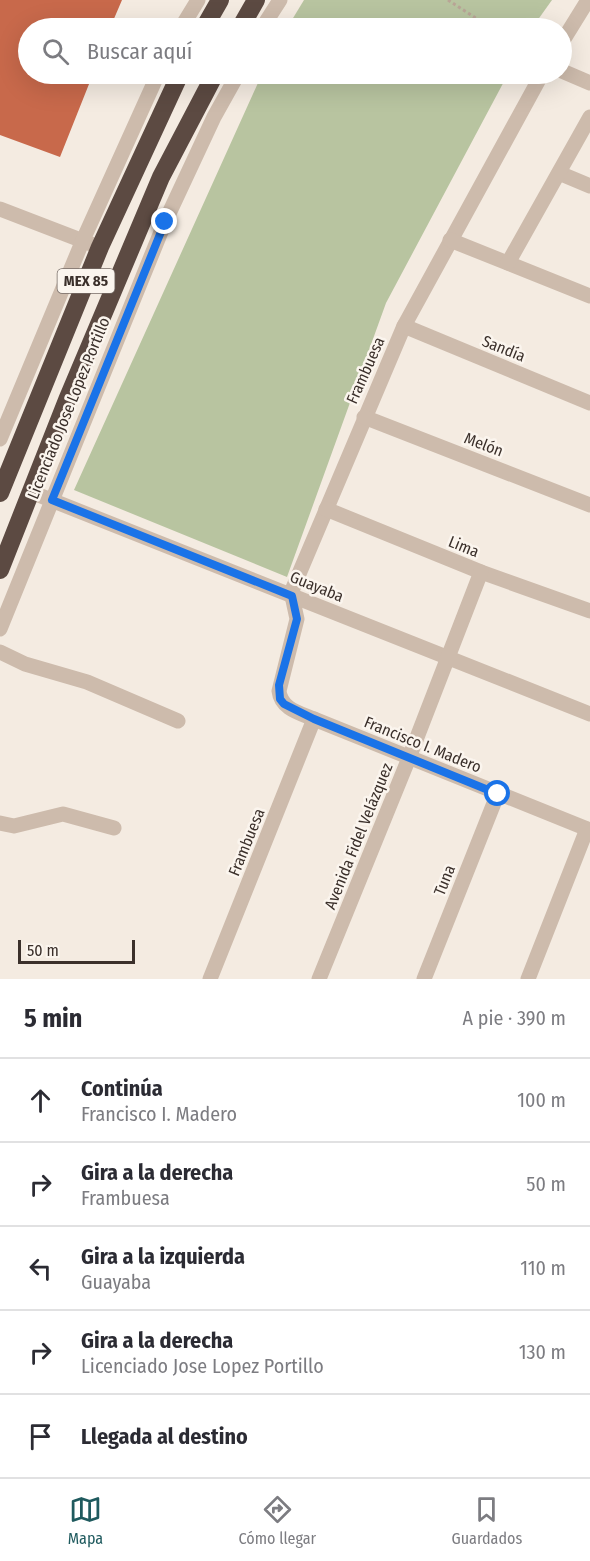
<!DOCTYPE html>
<html lang="es">
<meta charset="utf-8">
<style>
:root{--surface:#fff;--page:#f2f2f3;--text:#2b2b33;--muted:#7c7c81;--line:#e1e1e2;--accent:#1f5a5e}
body{margin:0;font-family:"Fira Sans Condensed",sans-serif;background:var(--page);color:var(--text)}
.scale{position:absolute;left:18px;bottom:15px;width:117px;box-sizing:border-box;padding-left:6px;border:3px solid #3b302b;border-top:0;font-size:16px;line-height:21px;white-space:nowrap;color:#3b302b;-webkit-text-stroke:4px #fbf5ee;paint-order:stroke}
.stop{position:absolute;width:18px;height:18px;margin:-14px;border:4px solid #1a73e8;border-radius:50%;background:#fff}
.stop.end{background:#1a73e8;border-color:#fff;box-shadow:0 2px 6px #0008}
.list{margin:0;padding:0;list-style:none}
h2{display:flex;justify-content:space-between;align-items:center;height:78px;margin:0;padding:0 24px;font-size:26px}
h2 small{font-size:20px;font-weight:400;color:var(--muted)}
.list li{display:grid;grid-template-columns:39px 1fr auto;gap:18px;align-items:center;box-sizing:border-box;height:84px;padding:0 24px;border-top:2px solid var(--line)}
.list b{display:block;font-size:22px;white-space:nowrap}
.list p{margin:0;font-size:20px;white-space:nowrap;color:var(--muted)}
.list em{font-size:20px;font-style:normal;color:var(--muted)}
.icon{flex:none;width:33px;height:33px;fill:none;stroke:currentColor;stroke-width:2;stroke-linecap:round;stroke-linejoin:round}
.map{position:relative;flex:none;width:590px;height:979px;overflow:hidden}
.search{position:absolute;background:var(--surface);box-shadow:0 6px 24px #0002;left:18px;right:18px;top:18px;height:66px;display:flex;align-items:center;gap:15px;box-sizing:border-box;padding:0 21px;border-radius:33px;color:var(--muted);font-size:22px}
.sheet{height:498px;background:var(--surface)}
nav{display:flex;justify-content:space-around;align-items:center;box-sizing:border-box;height:84px;border-top:2px solid var(--line);background:var(--surface);font-size:16px;color:var(--muted)}
nav a{display:grid;justify-items:center;gap:3px}
nav .on{color:var(--accent)}
.map>svg:first-child{display:block}
.green{fill:#b8c4a0}
.building{fill:#c8694b}
.lines{fill:none;stroke-linecap:round;stroke-linejoin:round}
.path{stroke:#b9a596;stroke-width:3;stroke-dasharray:3 3;stroke-linecap:butt}
.minor{stroke:#cdbbac;stroke-width:15}
.highway{stroke:#5c4a42;stroke-width:18}
.route{stroke:#1a73e8;stroke-width:8}
.labels{text-anchor:middle;stroke-width:5;stroke-linejoin:round;paint-order:stroke}
.shield{fill:#fbf5ee;stroke:#756b66;stroke-width:1.5}
.shield-label{font-size:15px;font-weight:bold;fill:#3b302b}
.street-label{font-size:16px;fill:#3b302b;stroke:#fbf5ee}
</style>
<div class="map">
<svg width="590" height="979" viewBox="0 0 590 979">
<rect width="100%" height="100%" fill="#f4ebe1"/>
<g class="green">
<path d="M304 0H552L532 28H287Z"/>
<path d="M262 74H508L386 303 287 577 74 490Z"/>
</g>
<path class="building" d="M0 0H122L110 28H28V74H93L60 157 0 135Z"/>
<g class="lines">
<path class="path" d="M448 0 491 28"/>
<g class="minor">
<path d="M181 28 198 0"/>
<path d="M262 28 280 0"/>
<path d="M562 42 588 0"/>
<path d="M562 71 590 83"/>
<path d="M542 74 404 326 293 588 292 596 297 619 279 691C281 709 300 713 314 719L590 830"/>
<path d="M559 173 590 186"/>
<path d="M0 209 91 244"/>
<path d="M450 240 590 296"/>
<path d="M508 263 590 117"/>
<path d="M404 326 590 403"/>
<path d="M364 417 590 505"/>
<path d="M0 439 83 240 158 74"/>
<path d="M31 492 590 714"/>
<path d="M326 509 481 572 590 611"/>
<path d="M0 629 165 222 214 117 238 74"/>
<path d="M0 652 25 664 87 682 178 721"/>
<path d="M0 823 14 826 63 814 114 828"/>
<path d="M210 979 314 719"/>
<path d="M319 979 409 758 481 572"/>
<path d="M424 979 498 793"/>
<path d="M528 979 587 829"/>
</g>
<g class="highway">
<path d="M204 28 220 0"/>
<path d="M240 28 256 0"/>
<path d="M0 493 100 247 180 74"/>
<path d="M0 570 67 400 161 177 215 74"/>
</g>
</g>
<g class="lines">
<path class="route" d="M165 222 52 500 292 596 297 619 279 685 280 699 284 704 314 719 498 794"/>
</g>
<g class="labels">
<rect class="shield" x="57.5" y="269" width="57" height="24" rx="4.5"/>
<g class="shield-label">
<text x="86" y="286">MEX 85</text>
</g>
<g class="street-label">
<text transform="translate(504 348) rotate(22)" y="6">Sandía</text>
<text transform="translate(365 370) rotate(-66)" y="6">Frambuesa</text>
<text transform="translate(68 408) rotate(-68)" y="6">Licenciado Jose Lopez Portillo</text>
<text transform="translate(484 444) rotate(21)" y="6">Melón</text>
<text transform="translate(464 546) rotate(22)" y="6">Lima</text>
<text transform="translate(317 586) rotate(22)" y="6">Guayaba</text>
<text transform="translate(423 744) rotate(22)" y="6">Francisco I. Madero</text>
<text transform="translate(358 836) rotate(-68)" y="6">Avenida Fidel Velázquez</text>
<text transform="translate(246 842) rotate(-68)" y="6">Frambuesa</text>
<text transform="translate(444 880) rotate(-68)" y="6">Tuna</text>
</g>
</g>
</svg>
<div class="scale">50 m</div>
<div class="stop" style="left:498px;top:794px"></div>
<div class="stop end" style="left:165px;top:222px"></div>
<div class="search"><svg class="icon" aria-label="search" viewBox="0 0 24 24"><circle cx="10" cy="10" r="6"/><path d="M15 15l6 6"/></svg>Buscar aquí</div>
</div>
<section class="sheet">
<h2>5 min<small>A pie · 390 m</small></h2>
<ul class="list">
<li><svg class="icon" aria-label="ahead" viewBox="0 0 24 24"><path d="M12 20V5M6 11l6-6 6 6"/></svg><div><b>Continúa</b><p>Francisco I. Madero</p></div><em>100 m</em></li>
<li><svg class="icon" aria-label="right" viewBox="0 0 24 24"><path d="M7 20v-9h11M14 6l5 5-5 5"/></svg><div><b>Gira a la derecha</b><p>Frambuesa</p></div><em>50 m</em></li>
<li><svg class="icon" aria-label="left" viewBox="0 0 24 24"><path d="M17 20v-9H6M10 6l-5 5 5 5"/></svg><div><b>Gira a la izquierda</b><p>Guayaba</p></div><em>110 m</em></li>
<li><svg class="icon" aria-label="right" viewBox="0 0 24 24"><path d="M7 20v-9h11M14 6l5 5-5 5"/></svg><div><b>Gira a la derecha</b><p>Licenciado Jose Lopez Portillo</p></div><em>130 m</em></li>
<li><svg class="icon" aria-label="arrive" viewBox="0 0 24 24"><path d="M6 21V4h12l-3 4 3 4H6"/></svg><div><b>Llegada al destino</b></div></li>
</ul>
</section>
<nav>
<a class="on"><svg class="icon" aria-label="map" viewBox="0 0 24 24"><path d="M3 6l6-2 6 2 6-2v14l-6 2-6-2-6 2zM9 4v14M15 6v14"/></svg>Mapa</a>
<a><svg class="icon" aria-label="directions" viewBox="0 0 24 24"><path d="M12 3l9 9-9 9-9-9zM9 14v-3h6M13 9l2 2-2 2"/></svg>Cómo llegar</a>
<a><svg class="icon" aria-label="saved" viewBox="0 0 24 24"><path d="M7 4h10v16l-5-4-5 4z"/></svg>Guardados</a>
</nav>
